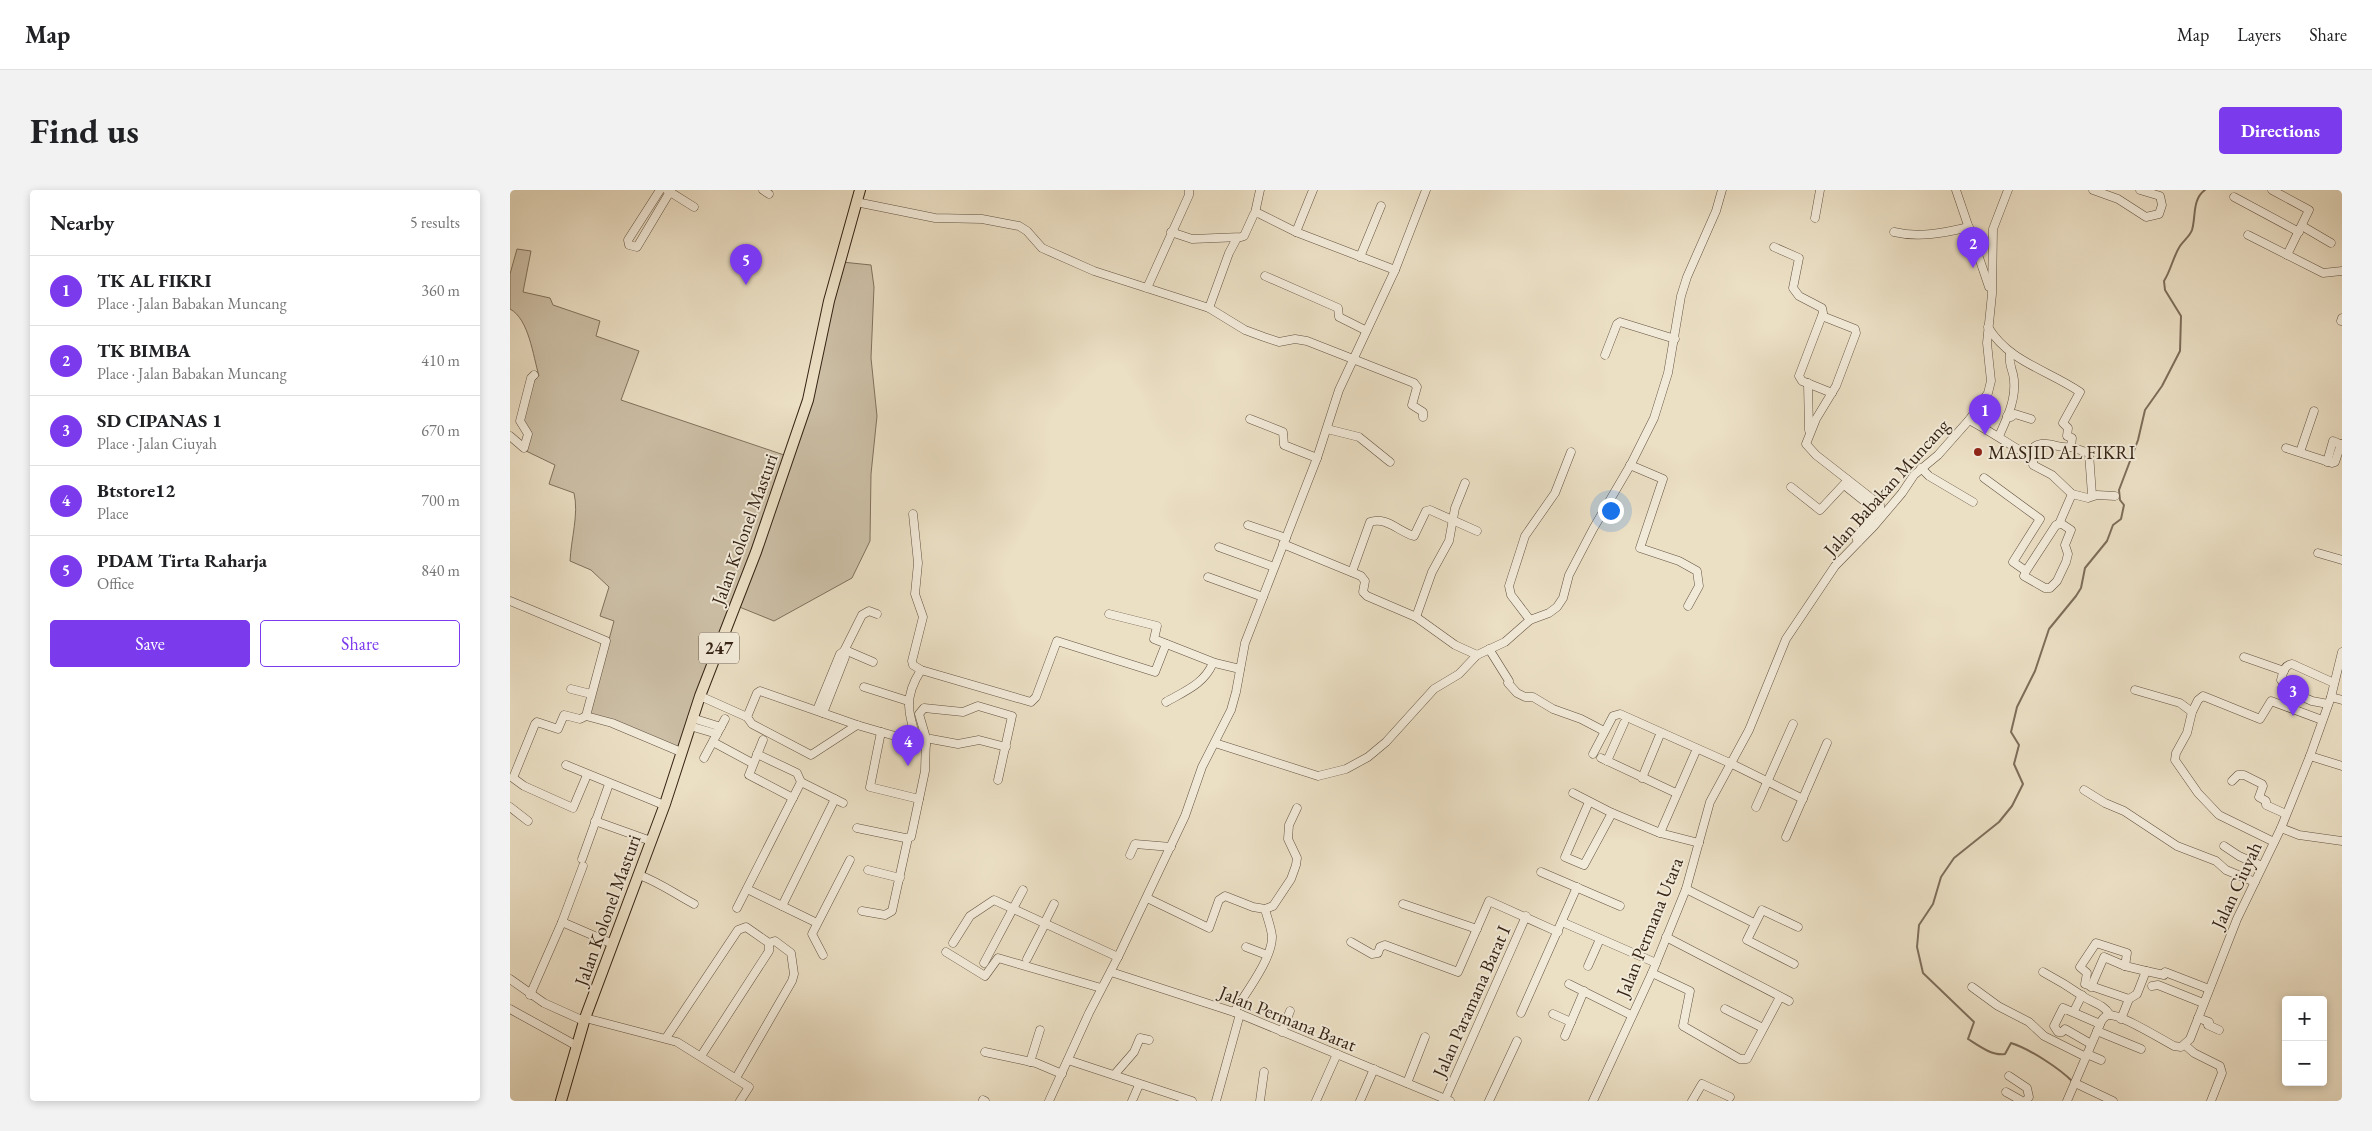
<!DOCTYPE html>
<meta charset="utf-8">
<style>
:root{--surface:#fff;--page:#f2f2f2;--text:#202124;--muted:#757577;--line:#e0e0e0;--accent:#7c3aed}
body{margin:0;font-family:"EB Garamond",serif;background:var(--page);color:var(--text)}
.controls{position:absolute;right:15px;bottom:15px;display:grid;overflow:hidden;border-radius:5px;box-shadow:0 2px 8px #0003}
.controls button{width:45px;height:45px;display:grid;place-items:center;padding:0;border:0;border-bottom:1px solid var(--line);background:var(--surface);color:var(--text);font:25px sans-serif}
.you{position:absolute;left:1100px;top:320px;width:18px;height:18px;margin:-12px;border:4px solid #fff;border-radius:50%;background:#1a73e8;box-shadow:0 0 0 8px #1a73e833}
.badge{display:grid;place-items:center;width:32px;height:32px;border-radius:50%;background:var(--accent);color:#fff;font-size:16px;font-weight:700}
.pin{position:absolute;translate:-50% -41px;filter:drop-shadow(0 1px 2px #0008)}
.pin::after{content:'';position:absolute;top:26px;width:18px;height:15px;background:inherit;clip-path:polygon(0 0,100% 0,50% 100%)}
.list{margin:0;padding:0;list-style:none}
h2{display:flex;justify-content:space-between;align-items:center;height:65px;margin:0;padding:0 20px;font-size:21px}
h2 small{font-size:16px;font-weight:400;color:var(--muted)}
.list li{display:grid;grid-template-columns:32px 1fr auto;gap:15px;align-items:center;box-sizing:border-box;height:70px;padding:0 20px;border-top:1px solid var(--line)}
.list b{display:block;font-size:19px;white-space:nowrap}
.list p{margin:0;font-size:16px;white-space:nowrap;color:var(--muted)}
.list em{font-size:16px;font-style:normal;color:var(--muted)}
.actions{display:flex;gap:10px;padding:15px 20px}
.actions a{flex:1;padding:11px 0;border:1px solid var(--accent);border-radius:5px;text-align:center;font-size:18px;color:var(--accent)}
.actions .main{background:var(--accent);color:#fff}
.map{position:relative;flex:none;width:1832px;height:911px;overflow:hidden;border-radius:5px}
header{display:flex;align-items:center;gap:30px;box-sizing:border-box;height:70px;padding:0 25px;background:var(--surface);border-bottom:1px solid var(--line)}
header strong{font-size:24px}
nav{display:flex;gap:28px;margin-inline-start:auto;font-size:18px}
.intro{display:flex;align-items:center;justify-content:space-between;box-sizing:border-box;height:120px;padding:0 30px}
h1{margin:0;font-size:35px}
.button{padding:12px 22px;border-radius:5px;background:var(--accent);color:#fff;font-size:18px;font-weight:700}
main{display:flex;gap:30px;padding:0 30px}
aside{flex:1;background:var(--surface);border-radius:5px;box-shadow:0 2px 8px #0003}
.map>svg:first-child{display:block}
.green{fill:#ccbfa6;stroke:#80715d}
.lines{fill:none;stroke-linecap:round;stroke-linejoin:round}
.stream{stroke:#7d6d5a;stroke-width:2}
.minor-casing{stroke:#625240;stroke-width:9}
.major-casing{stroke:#352314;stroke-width:12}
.minor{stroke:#f2ead9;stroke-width:8}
.major{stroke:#ebdfc4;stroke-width:10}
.poi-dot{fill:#8f2418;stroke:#f2ead9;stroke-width:2}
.labels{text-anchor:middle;stroke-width:4;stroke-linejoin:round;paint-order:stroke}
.shield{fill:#f2ead9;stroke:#6e5f4f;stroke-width:1}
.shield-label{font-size:18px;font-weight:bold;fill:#352314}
.poi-label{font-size:19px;fill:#352314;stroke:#f2ead9;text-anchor:start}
.street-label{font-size:19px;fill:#352314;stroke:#f2ead9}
</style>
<header>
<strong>Map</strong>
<nav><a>Map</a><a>Layers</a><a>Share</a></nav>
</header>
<div class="intro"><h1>Find us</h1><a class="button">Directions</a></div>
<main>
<aside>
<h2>Nearby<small>5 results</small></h2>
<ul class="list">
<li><span class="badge">1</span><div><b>TK AL FIKRI</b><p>Place · Jalan Babakan Muncang</p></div><em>360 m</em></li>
<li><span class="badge">2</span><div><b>TK BIMBA</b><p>Place · Jalan Babakan Muncang</p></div><em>410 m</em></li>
<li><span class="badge">3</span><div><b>SD CIPANAS 1</b><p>Place · Jalan Ciuyah</p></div><em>670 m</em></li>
<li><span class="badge">4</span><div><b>Btstore12</b><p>Place</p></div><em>700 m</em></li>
<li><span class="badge">5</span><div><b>PDAM Tirta Raharja</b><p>Office</p></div><em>840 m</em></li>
</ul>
<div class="actions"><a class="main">Save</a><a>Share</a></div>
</aside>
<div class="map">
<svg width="1832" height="911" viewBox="0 0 1832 911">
<rect width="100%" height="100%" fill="#ebdfc4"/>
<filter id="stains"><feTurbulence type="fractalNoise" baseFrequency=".004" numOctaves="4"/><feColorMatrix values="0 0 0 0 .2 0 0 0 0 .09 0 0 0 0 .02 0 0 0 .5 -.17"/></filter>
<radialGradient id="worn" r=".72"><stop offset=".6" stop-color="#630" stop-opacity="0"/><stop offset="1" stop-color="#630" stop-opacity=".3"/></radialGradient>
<path class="green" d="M7 59 21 61 13 102 40 108 43 115 90 131 86 146 129 161 111 210 283 268 332 72 361 75 364 97 361 168 367 226 361 284 360 351 342 388 264 431 222 414 169 558 79 524 104 431 90 426 99 397 81 380 60 371C61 349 69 324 64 303L39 294 45 275 14 260 21 241 12 232 24 187 29 186C23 166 19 129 0 119V84Z"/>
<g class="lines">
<path class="stream" d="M1563 892C1549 878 1520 859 1501 853L1495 864C1482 866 1469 856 1458 849L1464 832 1413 783 1407 757 1409 735 1423 714 1431 687 1444 668 1489 632 1502 616 1513 594 1504 574 1509 555 1501 542 1507 517 1525 481 1539 439 1566 406 1571 398 1575 378 1597 351 1603 335 1611 329 1614 315 1610 310 1609 300 1628 250 1635 220 1652 196 1670 161 1671 126 1655 100 1654 91C1661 80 1663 67 1670 56 1674 50 1680 46 1682 40 1686 27 1682 9 1695 0"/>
<defs>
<g id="minor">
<path d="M150 0 118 50 119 55 127 57 161 0"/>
<path d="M157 0 184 17"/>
<path d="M253 0 259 4"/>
<path d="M1446 0 1479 97"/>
<path d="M1583 0 1608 9 1636 27 1649 24 1652 15 1650 6 1630 0"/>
<path d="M1762 0 1799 20 1777 65"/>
<path d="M1724 7 1789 42"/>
<path d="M346 12 425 28 472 29 509 36 517 41 532 58 584 81 699 118 735 140 754 147 769 152 785 149 797 151 904 193 907 197 902 215 913 222V227"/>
<path d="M745 23 750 0"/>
<path d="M1305 28 1310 0"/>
<path d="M1792 36 1821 53"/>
<path d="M661 42 682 49 731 47 734 46 744 24 748 23 786 42 885 80"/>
<path d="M786 42 803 0"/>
<path d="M1384 42C1409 48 1434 43 1459 37"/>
<path d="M1738 45 1813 83 1832 81"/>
<path d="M1264 57 1289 68 1283 98 1289 106 1312 118 1313 123 1289 186 1292 191 1322 203"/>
<path d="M850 67 871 16"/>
<path d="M755 86 828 118 829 127 855 140"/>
<path d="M637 98 679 5V0"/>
<path d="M699 118 719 63 727 48"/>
<path d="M1312 126 1345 139 1346 143 1326 196 1306 229 1296 254 1306 265 1370 315V320L1364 324 1346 347 1348 352"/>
<path d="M1831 131 1832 128"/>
<path d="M1478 137C1499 172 1538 180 1570 202L1553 233 1558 238 1557 246 1562 248 1561 257C1549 259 1534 249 1524 257L1523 275 1542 285 1562 304 1578 308 1587 305 1605 306"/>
<path d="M1095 165 1107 134 1110 132 1165 149"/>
<path d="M1298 193 1299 240"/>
<path d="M1497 226 1501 227 1505 224 1521 229"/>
<path d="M740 229 773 242 774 255 807 268"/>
<path d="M1459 230C1482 242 1501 256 1523 268"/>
<path d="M817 239 849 247 880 272"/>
<path d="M0 246 14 258 18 244 10 231 21 188 24 185"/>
<path d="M1489 246C1497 228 1506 210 1504 190 1503 178 1498 176 1500 163"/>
<path d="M1561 257 1579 263 1582 305"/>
<path d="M1776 258 1822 273 1825 272 1831 254"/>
<path d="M1790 262 1804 221"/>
<path d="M1817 272 1823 251 1832 255"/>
<path d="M1120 275 1153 289 1130 358 1169 371 1187 381 1189 396 1178 416"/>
<path d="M1411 278 1419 286 1463 312"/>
<path d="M1474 288 1530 329 1503 372 1516 381 1514 386 1535 398H1540L1547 391 1556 372 1558 364 1555 355 1561 340 1552 334 1546 335 1516 381"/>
<path d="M1334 295 1359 315 1364 324"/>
<path d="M1281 297 1310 320 1338 290"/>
<path d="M403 324 408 373 405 404 413 427 402 471 403 475 411 480 521 512 526 507 547 451 645 482 656 454"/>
<path d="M1549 334 1562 304"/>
<path d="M738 335 776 348"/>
<path d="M773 354 851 386 855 391 853 402 857 406 906 427 945 455 967 465"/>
<path d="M709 357 764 377"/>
<path d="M1808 363 1832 370"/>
<path d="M842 382 860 332C876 326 889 342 904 346L916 321 920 320 967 341"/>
<path d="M698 387 753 407"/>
<path d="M0 411 96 451 76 526 102 533 171 562"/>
<path d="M599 424 647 436 644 449 705 473 730 479"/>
<path d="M906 427 922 382 939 351 945 318 955 293"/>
<path d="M1020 430 1001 405 999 396 1015 346 1045 303 1061 262"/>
<path d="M979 459 999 491 998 493 1007 503 1015 507H1023L1043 519 1071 529 1094 541"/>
<path d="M335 460 363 472"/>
<path d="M334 461 352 425 359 421 367 424"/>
<path d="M1734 467 1774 481"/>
<path d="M354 497 398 511"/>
<path d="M61 499 81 504"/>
<path d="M1625 500 1670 513 1682 522"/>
<path d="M190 506 237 527 242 534 301 565 347 535"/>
<path d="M1821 507 1832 510"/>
<path d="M656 512C675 501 694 494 703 473"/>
<path d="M1818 514 1802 511 1772 498 1774 492 1771 490C1773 483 1774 475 1782 474L1824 493"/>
<path d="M307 520 330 464 334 461 335 467 313 523"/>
<path d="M76 526 70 529 54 525 48 539 27 532 25 534 3 588 14 596 63 618 77 585"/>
<path d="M237 527 247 503 250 501 347 535 416 555"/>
<path d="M182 528 211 537"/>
<path d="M180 536 207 544"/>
<path d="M371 542 360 597 409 609"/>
<path d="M421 549 448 554 469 550 496 557"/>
<path d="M253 550 239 585 283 608"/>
<path d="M203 552 242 573"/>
<path d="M408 553C398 523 393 508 411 480"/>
<path d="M705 553 808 586 836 579 858 567 876 552 924 499 949 484 967 465 995 452 1020 430 1039 423 1047 417 1053 408 1059 385 1083 339 1121 274 1144 228 1158 183 1171 106 1177 87 1206 21 1212 0"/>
<path d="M1083 564 1103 526 1110 524 1222 574 1293 609"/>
<path d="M1800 566 1832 576"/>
<path d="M194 568 215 529"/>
<path d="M1091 568 1166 603"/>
<path d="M1097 571 1114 533"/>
<path d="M56 575 154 615"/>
<path d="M1132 588 1149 547"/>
<path d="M1722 591 1728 585H1734L1752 594 1753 596 1749 607 1756 611V615L1776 624"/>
<path d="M291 592 333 613"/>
<path d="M1574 600 1595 613 1614 621 1667 656 1706 671 1716 680 1745 692"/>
<path d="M1063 603 1102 623 1150 643 1189 653"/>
<path d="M1079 612 1055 667 1074 675 1102 623"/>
<path d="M0 617 18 631"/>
<path d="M1246 617 1283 534"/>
<path d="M85 631 141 651"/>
<path d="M347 638 395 648 401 647 415 581 416 548 409 524 414 518 453 522 468 516 502 526 488 590"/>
<path d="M1771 638 1789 645 1832 651"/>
<path d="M1150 643 1185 563"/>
<path d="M1276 647 1317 553"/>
<path d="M1764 652 1709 625 1688 603 1665 570 1666 563 1677 543 1682 522 1688 510 1693 506 1750 529 1761 511 1812 530"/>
<path d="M1714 656 1729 666 1752 676"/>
<path d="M620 665 625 654 661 657"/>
<path d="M72 669 98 597"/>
<path d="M358 680 390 688"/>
<path d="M1031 682 1110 716"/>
<path d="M129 685C149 692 165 704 184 714"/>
<path d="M237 699 307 733"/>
<path d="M1176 699 1244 733"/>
<path d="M637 708 699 738 709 710 715 706 743 717 755 719 763 716 781 689 786 675 787 668 778 649 779 635 787 618"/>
<path d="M893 714 967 739"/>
<path d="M272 716 325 609"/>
<path d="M227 718 291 592 287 583 247 564"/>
<path d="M352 721 375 725 382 721 398 648"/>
<path d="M52 732 103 754"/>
<path d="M1052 732 1146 773"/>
<path d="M534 734 544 714"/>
<path d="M1156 747 1279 811"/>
<path d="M841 752 862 764 868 763 870 757 875 755 948 782 979 711 1048 742"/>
<path d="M443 753 460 726 484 710 608 767"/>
<path d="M736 757 757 765"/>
<path d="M436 762 475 786 488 768 591 798"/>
<path d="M313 765 302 744 340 670"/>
<path d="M517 769 535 734"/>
<path d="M474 773 513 700"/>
<path d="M1284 774 1237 750 1252 720 1288 737"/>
<path d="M1078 776 1090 749"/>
<path d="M1615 776 1617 763 1586 753 1570 777 1577 783 1575 794 1619 809"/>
<path d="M1636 781 1654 785 1655 782 1699 799"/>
<path d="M601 782 730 824 940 911"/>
<path d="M1533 782C1548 790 1561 798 1574 807 1584 813 1594 815 1600 825"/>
<path d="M1142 783 1180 801 1173 836 1230 869H1237L1270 807"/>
<path d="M0 789 34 813 74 831"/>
<path d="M1059 794 1121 825"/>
<path d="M1642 796 1648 795 1693 813"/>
<path d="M1462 797 1488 816 1519 832 1534 846 1576 867"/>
<path d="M1581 797 1594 767 1615 776 1636 781 1627 804 1619 809 1611 829"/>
<path d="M20 805 52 732 73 676"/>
<path d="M0 819 67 856"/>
<path d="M1215 819 1253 838"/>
<path d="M1564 821 1572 805"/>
<path d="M724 822C735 804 763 768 762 746 761 737 757 727 755 719"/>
<path d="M1011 823 1067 697"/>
<path d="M1043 824 1061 832"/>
<path d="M75 828 167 852 239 897 230 911"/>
<path d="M1688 828 1699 832 1698 835 1709 840"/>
<path d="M1587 841 1631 859"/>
<path d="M772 842 780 821"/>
<path d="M1055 846 1074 801"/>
<path d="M156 848 228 740 236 737 259 753V761L191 866"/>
<path d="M1581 854 1555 839 1552 842H1548L1544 836 1553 818 1590 834"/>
<path d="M1675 855 1684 863 1710 876 1712 883 1701 911"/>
<path d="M475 862 526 873 552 884"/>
<path d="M1577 864 1591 870"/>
<path d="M558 870 682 911"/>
<path d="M520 872 530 840"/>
<path d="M604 885 624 862 630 848 639 850"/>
<path d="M1499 886 1517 898 1519 907 1516 911"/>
<path d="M226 888 282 791 284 784 281 763 265 751 259 753"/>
<path d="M897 893 915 847"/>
<path d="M1565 893 1603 911"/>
<path d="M1496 902 1512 911"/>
<path d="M935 909 1016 726"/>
<path d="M473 910 475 911"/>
<path d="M539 911 579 823 608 767 675 626 692 577 721 520 726 502 735 453 807 268 829 200 885 80 916 0"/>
<path d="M622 911 629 895"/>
<path d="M706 911 730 824"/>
<path d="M750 911 754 882"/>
<path d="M806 911 827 864"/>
<path d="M850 911 864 879"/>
<path d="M979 911 1007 851"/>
<path d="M1083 911 1142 783 1176 699 1200 612 1239 540 1276 449 1325 376 1364 336 1392 303 1404 285 1428 265 1459 230 1478 203 1481 191 1477 153 1482 104 1483 39 1498 0"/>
<path d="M1182 911 1192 894 1220 907"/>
<path d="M1557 911 1591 832C1593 828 1595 825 1600 825 1612 825 1651 849 1664 856L1671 857 1680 849 1727 729 1771 638 1800 566 1821 507 1832 462"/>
</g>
<path id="major" d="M51 911 75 828 155 614 190 506 246 362 298 210 319 111 350 0"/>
</defs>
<use href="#minor" class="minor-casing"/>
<use href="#major" class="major-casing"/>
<use href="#minor" class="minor"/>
<use href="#major" class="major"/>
</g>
<circle class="poi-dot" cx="1468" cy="262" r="5"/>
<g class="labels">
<rect class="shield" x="189" y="442.5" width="40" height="31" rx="4"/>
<g class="shield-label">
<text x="209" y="464">247</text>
</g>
<g class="poi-label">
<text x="1478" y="269">MASJID AL FIKRI</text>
</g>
<g class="street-label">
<text transform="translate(1376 297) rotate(-48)" y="7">Jalan Babakan Muncang</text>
<text transform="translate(234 339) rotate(-70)" y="7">Jalan Kolonel Masturi</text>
<text transform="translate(1726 695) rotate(-65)" y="7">Jalan Ciuyah</text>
<text transform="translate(97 720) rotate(-70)" y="7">Jalan Kolonel Masturi</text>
<text transform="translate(1139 737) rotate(-68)" y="7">Jalan Permana Utara</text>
<text transform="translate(961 811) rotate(-66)" y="7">Jalan Paramana Barat I</text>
<text transform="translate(778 828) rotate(22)" y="7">Jalan Permana Barat</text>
</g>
</g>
<rect width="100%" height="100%" filter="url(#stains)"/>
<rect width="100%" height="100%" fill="url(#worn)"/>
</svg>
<div class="controls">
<button>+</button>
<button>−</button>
</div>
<div class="you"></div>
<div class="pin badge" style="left:1475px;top:245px">1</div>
<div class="pin badge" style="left:1463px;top:78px">2</div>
<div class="pin badge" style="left:1783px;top:526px">3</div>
<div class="pin badge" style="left:398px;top:576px">4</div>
<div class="pin badge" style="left:236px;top:95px">5</div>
</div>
</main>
